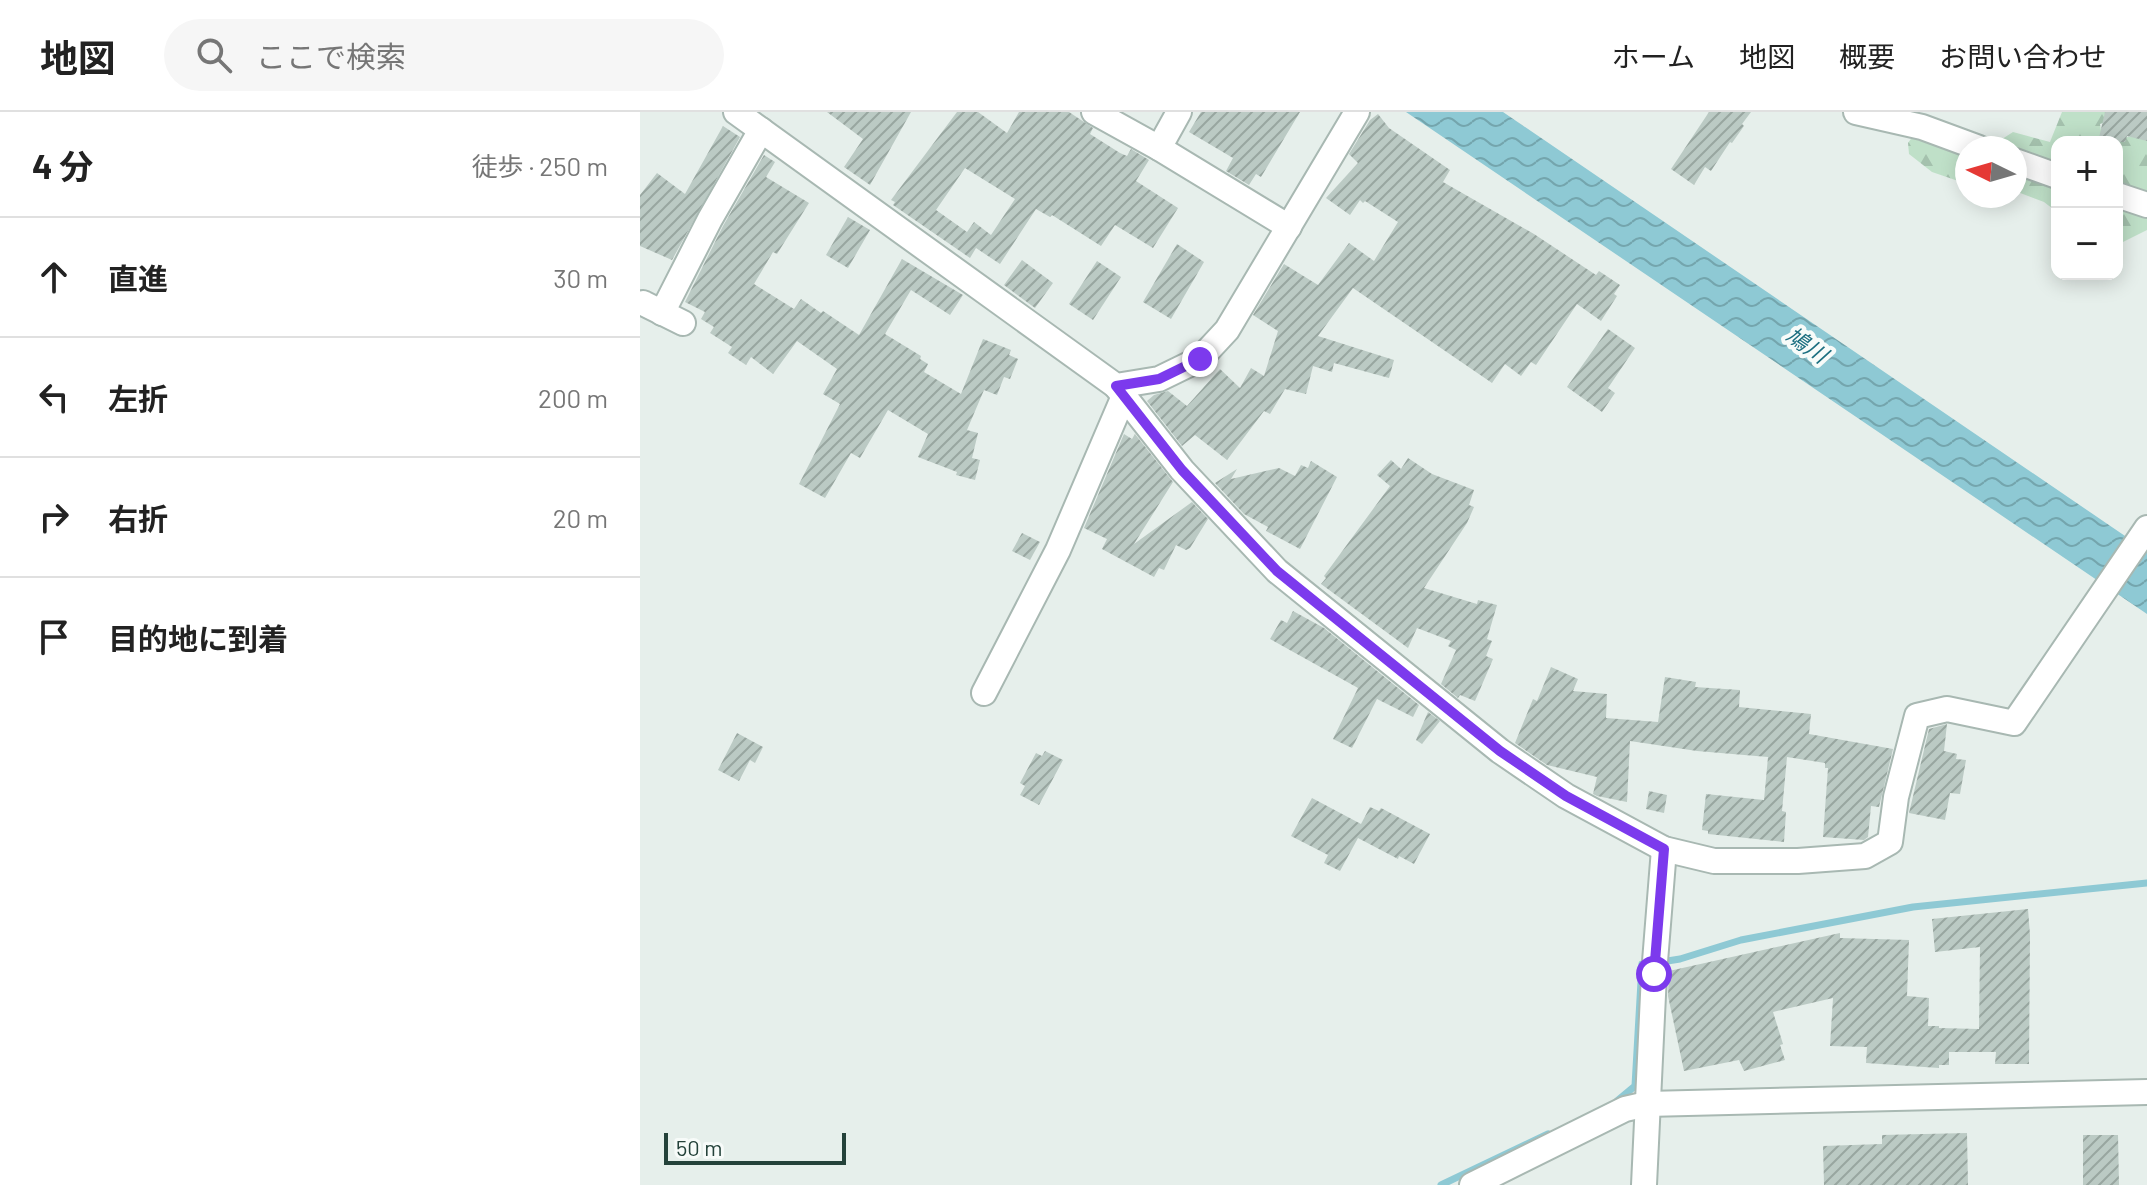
<!DOCTYPE html>
<html lang="ja">
<meta charset="utf-8">
<style>
:root{--surface:#fff;--page:#f6f6f6;--text:#222;--muted:#767676;--line:#e0e0e0}
body{margin:0;font-family:Barlow,"Noto Sans JP",sans-serif;background:var(--page);color:var(--text)}
.controls{position:absolute;right:24px;top:24px;display:grid;overflow:hidden;border-radius:16px;box-shadow:0 4px 20px #0003}
.controls button{width:72px;height:72px;display:grid;place-items:center;padding:0;border:0;border-bottom:2px solid var(--line);background:var(--surface);color:var(--text);font:40px sans-serif}
.compass{position:absolute;left:1315px;top:24px;width:72px;height:72px;border-radius:50%;background:var(--surface);box-shadow:0 4px 20px #0003;rotate:275deg}
.scale{position:absolute;left:24px;bottom:20px;width:182px;box-sizing:border-box;padding-left:8px;border:4px solid #24423a;border-top:0;font-size:22px;line-height:28px;white-space:nowrap;color:#24423a;-webkit-text-stroke:6px #f7fbf9;paint-order:stroke}
.stop{position:absolute;width:24px;height:24px;margin:-18px;border:6px solid #7c3aed;border-radius:50%;background:#fff}
.stop.end{background:#7c3aed;border-color:#fff;box-shadow:0 2px 8px #0008}
.list{margin:0;padding:0;list-style:none}
h2{display:flex;justify-content:space-between;align-items:center;height:104px;margin:0;padding:0 32px;font-size:34px}
h2 small{font-size:26px;font-weight:400;color:var(--muted)}
.list li{display:grid;grid-template-columns:52px 1fr auto;gap:24px;align-items:center;box-sizing:border-box;height:120px;padding:0 32px;border-top:2px solid var(--line)}
.list b{display:block;font-size:30px;white-space:nowrap}
.list em{font-size:26px;font-style:normal;color:var(--muted)}
.icon{flex:none;width:44px;height:44px;fill:none;stroke:currentColor;stroke-width:2;stroke-linecap:round;stroke-linejoin:round}
.map{position:relative;flex:none;width:1507px;height:1073px;overflow:hidden}
header{display:flex;align-items:center;gap:48px;box-sizing:border-box;height:112px;padding:0 40px;background:var(--surface);border-bottom:2px solid var(--line)}
header strong{font-size:38px}
nav{display:flex;gap:44px;margin-inline-start:auto;font-size:28px}
.search{width:560px;height:72px;background:var(--page);display:flex;align-items:center;gap:20px;box-sizing:border-box;padding:0 28px;border-radius:44px;color:var(--muted);font-size:30px}
main{display:flex}
aside{flex:1;background:var(--surface)}
.map>svg:first-child{display:block}
.forest{fill:url(#forest-firs)}
.water{fill:url(#water-waves)}
.lines{fill:none;stroke-linecap:round;stroke-linejoin:round}
.stream{stroke:#8ec9d4;stroke-width:7}
.building{fill:url(#building-hatch);fill-rule:evenodd}
.minor-casing{stroke:#a8b8b2;stroke-width:28}
.minor{stroke:#fff;stroke-width:24}
.route{stroke:#7c3aed;stroke-width:10}
.labels{text-anchor:middle;stroke-width:8;stroke-linejoin:round;paint-order:stroke}
.water-label{font-size:22px;font-style:italic;fill:#1c6f80;stroke:#f7fbf9}
</style>
<header>
<strong>地図</strong>
<div class="search"><svg class="icon" aria-label="search" viewBox="0 0 24 24"><circle cx="10" cy="10" r="6"/><path d="M15 15l6 6"/></svg>ここで検索</div>
<nav><a>ホーム</a><a>地図</a><a>概要</a><a>お問い合わせ</a></nav>
</header>
<main>
<aside>
<h2>4 分<small>徒歩 · 250 m</small></h2>
<ul class="list">
<li><svg class="icon" aria-label="ahead" viewBox="0 0 24 24"><path d="M12 20V5M6 11l6-6 6 6"/></svg><div><b>直進</b></div><em>30 m</em></li>
<li><svg class="icon" aria-label="left" viewBox="0 0 24 24"><path d="M17 20v-9H6M10 6l-5 5 5 5"/></svg><div><b>左折</b></div><em>200 m</em></li>
<li><svg class="icon" aria-label="right" viewBox="0 0 24 24"><path d="M7 20v-9h11M14 6l5 5-5 5"/></svg><div><b>右折</b></div><em>20 m</em></li>
<li><svg class="icon" aria-label="arrive" viewBox="0 0 24 24"><path d="M6 21V4h12l-3 4 3 4H6"/></svg><div><b>目的地に到着</b></div></li>
</ul>
</aside>
<div class="map">
<svg width="1507" height="1073" viewBox="0 0 1507 1073">
<defs>
<pattern id="forest-firs" width="22" height="20" patternUnits="userSpaceOnUse" patternTransform="scale(2)"><rect width="22" height="20" fill="#bfe0c8"/><path d="M5 1l3.5 6h-7zM16 11l3.5 6h-7z" fill="#a4c1ad"/></pattern>
<pattern id="water-waves" width="16" height="10" patternUnits="userSpaceOnUse" patternTransform="scale(2)"><rect width="16" height="10" fill="#8ec9d4"/><path d="M0 5q4-4 8 0t8 0" fill="none" stroke="#74a5ad"/></pattern>
<pattern id="building-hatch" width="6" height="6" patternUnits="userSpaceOnUse" patternTransform="scale(2)"><rect width="6" height="6" fill="#bbcac4"/><path d="M-1 1l2-2M0 6l6-6M5 7l2-2" fill="none" stroke="#98a6a0"/></pattern>
</defs>
<rect width="100%" height="100%" fill="#e6efeb"/>
<path class="forest" d="M1422 0H1494L1460 12 1461 19 1480 27 1507 20V118L1477 133V30H1417V100L1404 90 1375 79V36H1327V72L1292 60 1269 42 1268 31 1275 21 1356 31 1373 20 1410 30Z"/>
<path class="water" d="M766 0H863L1488 426 1507 435V502Z"/>
<g class="lines">
<g class="stream">
<path d="M1021 850 1040 847 1101 828 1273 795 1507 771"/>
<path d="M977 989 995 974 1002 852H1008"/>
<path d="M801 1073 908 1022"/>
</g>
</g>
<g class="building">
<path d="M187 0H271L230 73 204 55 223 27Z"/>
<path d="M317 0H338L367 21 379 0H429L453 16 450 22 480 41 487 44 491 37 509 48 496 69 538 96 513 136 475 113 461 134 412 103 410 105 396 97 360 152 336 136 330 146 253 93 255 90 251 88ZM325 56 375 87 351 123 334 110 327 120 296 98Z"/>
<path d="M561 0H660L621 65 616 62 609 73 586 59 593 46 549 20Z"/>
<path d="M1069 0H1111L1102 12 1104 14 1092 31 1090 30 1071 59 1065 55 1054 73 1031 57Z"/>
<path d="M1465 0H1507V29L1487 24 1485 30H1458Z"/>
<path d="M738 2 749 16 810 58 803 70 894 122 956 163 959 159 980 173 974 182 977 184 961 209 937 192 896 253 891 250 881 264 865 252 852 271 713 176 678 224 754 248 749 266 694 251 692 260 673 254 666 282 645 277 630 302 624 299 587 348 555 323 542 334 507 289 514 283 528 279 547 294 580 257 600 276 611 256 624 264 638 219 613 203 644 152 678 173 709 131 734 149 758 110 725 89 723 91 720 88 710 103 686 86 718 51 709 42 730 8Z"/>
<path d="M83 14 100 25 32 148 0 134V83L17 61 45 82Z"/>
<path d="M124 43 135 50 126 65 169 91 137 142 133 140 114 172 154 197 161 187 181 201 183 199 219 223 262 147 323 183 310 203 271 178 245 222 281 244 280 247 288 252 284 260 321 282 343 227 371 238 369 243 378 247 370 267 364 265 357 283 344 278 327 318 338 321 332 346 340 348 335 368 316 363 317 360 278 345 288 322 248 298 220 346 211 341 185 386 159 372 200 292 183 282 197 257 157 229 133 262 111 245 106 253 88 241 92 235 70 221 74 215 61 207 65 200 45 190 83 114Z"/>
<path d="M208 105 230 118 208 156 186 143Z"/>
<path d="M537 132 564 150 531 207 503 190Z"/>
<path d="M382 148 413 171 395 196 364 173Z"/>
<path d="M457 149 481 165 453 208 429 192Z"/>
<path d="M968 217 995 236 968 276 975 281 962 300 927 275Z"/>
<path d="M484 322 492 327 495 322 533 370 494 432 552 390 568 407 550 436 546 438 536 433 524 458 519 456 514 465 462 437 467 427 444 416Z"/>
<path d="M768 346 792 362 834 378 829 393 834 395 827 411 784 476 837 492 838 488 857 493 847 527 852 529 846 544 853 547 835 589 820 583 818 586 801 572 816 538 808 534 811 529 777 516 768 536 681 472 686 466 684 464 750 374 737 363 751 348 761 357Z"/>
<path d="M671 349 697 365 660 437 626 419 628 415 604 402 575 371 597 357 591 367 639 356 655 364 661 353 668 356Z"/>
<path d="M382 421 400 430 390 448 372 439Z"/>
<path d="M653 499 684 516 779 593 773 605 737 587 712 636 693 627 718 576 630 527 641 508 647 511Z"/>
<path d="M911 555 938 567 933 579 967 582 966 606 1018 610 1025 565 1056 570 1055 575 1100 578 1099 595 1171 602 1169 622 1253 637 1239 695 1231 694 1228 725 1224 728 1183 725 1188 656H1185V651L1147 645 1142 699 1146 700 1144 730 1068 722V719L1062 718 1066 682 1124 688 1128 645 1057 639 990 629 987 690 957 684 953 682 957 665 907 653 875 631 893 587 897 589Z"/>
<path d="M788 600 800 609 782 632 776 628Z"/>
<path d="M1307 612 1304 639 1317 642 1316 647 1326 648 1320 682 1310 681 1305 708 1269 701 1289 617Z"/>
<path d="M97 621 123 635 115 651 110 648 99 669 78 658Z"/>
<path d="M405 639 423 648 399 693 380 683 385 674 380 671 396 641 402 644Z"/>
<path d="M1009 679 1027 683 1024 701 1006 697Z"/>
<path d="M672 686 721 712 730 695 739 699 741 696 790 722 774 752 759 744 758 747 718 726 700 759 684 751 688 743 651 724Z"/>
<path d="M1388 797 1390 823 1389 952H1355L1356 940H1309V953H1299V956L1226 951 1227 935 1190 934 1193 886 1133 900 1143 932 1140 933 1145 948 1104 959 1099 948 1044 959 1028 884 1029 859 1200 821V826L1269 828 1267 884 1289 886 1288 914H1299V916L1339 917 1340 835 1295 840 1292 807Z"/>
<path d="M1327 1021 1328 1073H1184L1183 1034 1242 1032V1023Z"/>
<path d="M1443 1023H1478L1479 1073H1443Z"/>
</g>
<g class="lines">
<defs>
<g id="minor">
<path d="M96 0 476 274 519 267 560 247 587 218 717 0"/>
<path d="M454 0 519 36 649 115"/>
<path d="M1216 0 1282 15 1339 36"/>
<path d="M519 36 539 0"/>
<path d="M1375 49 1417 64"/>
<path d="M1477 83 1507 93"/>
<path d="M3 191 43 211"/>
<path d="M22 201 70 107 121 18"/>
<path d="M476 274 542 358 637 459 860 639 926 684 1024 737 1074 749H1158L1225 744 1250 730 1256 685 1277 604 1307 597 1374 611 1507 416"/>
<path d="M344 581 418 438 484 284"/>
<path d="M832 1073 985 997 1007 992 1507 980"/>
<path d="M1004 1073 1014 862 1024 737"/>
</g>
</defs>
<use href="#minor" class="minor-casing"/>
<use href="#minor" class="minor"/>
</g>
<g class="lines">
<path class="route" d="M560 247 519 267 476 274 542 358 637 459 860 639 926 684 1024 737 1014 862"/>
</g>
<g class="labels">
<g class="water-label">
<text transform="translate(1167 233) rotate(34)" y="8">鳩川</text>
</g>
</g>
</svg>
<div class="controls">
<button>+</button>
<button>−</button>
</div>
<svg class="compass" viewBox="-18 -18 36 36"><path d="M0-13l5 13h-10z" fill="#e53935"/><path d="M0 13l5-13h-10z" fill="#767676"/></svg>
<div class="scale">50 m</div>
<div class="stop" style="left:1014px;top:862px"></div>
<div class="stop end" style="left:560px;top:247px"></div>
</div>
</main>
